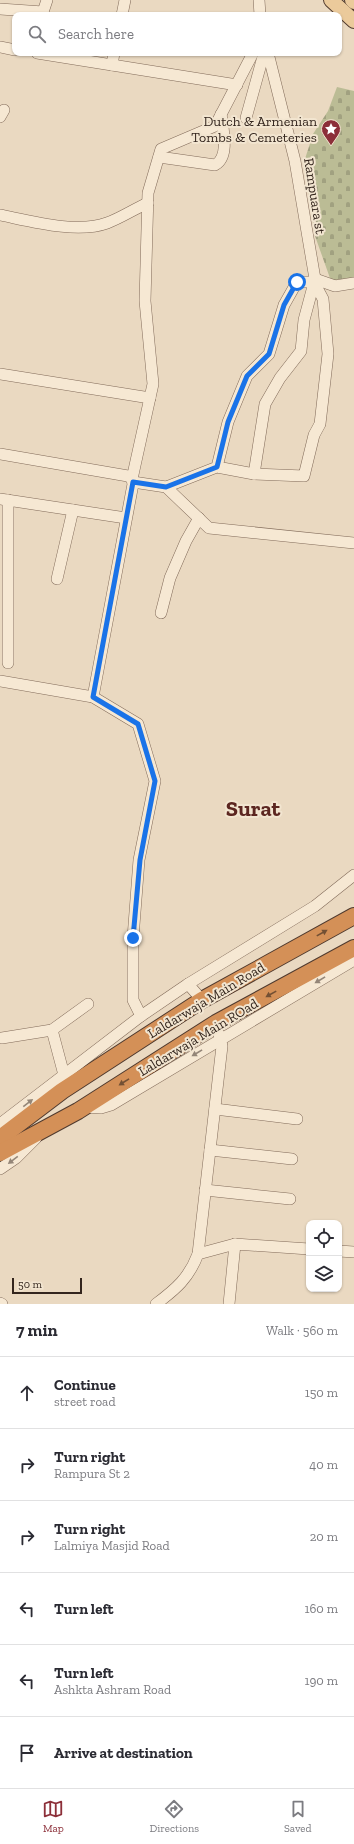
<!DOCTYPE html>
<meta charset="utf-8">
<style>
:root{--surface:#fff;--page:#f7f7f7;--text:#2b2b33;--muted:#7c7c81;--line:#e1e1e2;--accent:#8c2f39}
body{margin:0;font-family:"Zilla Slab",serif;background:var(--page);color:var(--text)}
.controls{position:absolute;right:12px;bottom:12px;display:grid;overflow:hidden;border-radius:8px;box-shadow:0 1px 3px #0004}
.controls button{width:36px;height:36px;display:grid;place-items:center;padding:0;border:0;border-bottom:1px solid var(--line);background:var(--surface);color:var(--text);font:20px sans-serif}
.scale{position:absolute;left:12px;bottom:10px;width:70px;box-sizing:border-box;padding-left:4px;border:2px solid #33251d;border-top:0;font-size:11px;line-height:14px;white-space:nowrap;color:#33251d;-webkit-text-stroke:3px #f2e5d0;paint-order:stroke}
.stop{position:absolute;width:12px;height:12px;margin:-9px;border:3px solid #1a73e8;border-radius:50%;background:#fff}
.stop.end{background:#1a73e8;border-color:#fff;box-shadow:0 1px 4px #0008}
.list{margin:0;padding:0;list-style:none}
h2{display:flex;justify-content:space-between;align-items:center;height:52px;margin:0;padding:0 16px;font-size:17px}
h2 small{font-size:13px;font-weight:400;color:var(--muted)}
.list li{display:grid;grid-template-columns:26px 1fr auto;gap:12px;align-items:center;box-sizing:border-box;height:72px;padding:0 16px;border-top:1px solid var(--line)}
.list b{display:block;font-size:15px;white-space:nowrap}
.list p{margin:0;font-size:13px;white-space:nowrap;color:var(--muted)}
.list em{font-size:13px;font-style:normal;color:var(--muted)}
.icon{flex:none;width:22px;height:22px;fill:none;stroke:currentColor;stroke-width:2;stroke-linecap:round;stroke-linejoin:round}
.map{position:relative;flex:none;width:354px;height:1304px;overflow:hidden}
.search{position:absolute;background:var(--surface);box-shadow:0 1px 3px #0004;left:12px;right:12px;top:12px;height:44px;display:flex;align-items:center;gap:10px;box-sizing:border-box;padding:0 14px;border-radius:8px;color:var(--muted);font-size:15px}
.sheet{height:484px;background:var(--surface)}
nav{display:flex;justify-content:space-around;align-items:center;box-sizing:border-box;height:56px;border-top:1px solid var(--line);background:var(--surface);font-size:11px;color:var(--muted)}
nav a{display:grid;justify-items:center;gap:2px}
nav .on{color:var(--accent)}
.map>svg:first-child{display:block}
.cemetery{fill:url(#cemetery-stones)}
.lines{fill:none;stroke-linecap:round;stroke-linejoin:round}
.minor-casing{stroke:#826b5a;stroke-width:12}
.major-casing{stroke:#503a2e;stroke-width:16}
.highway-casing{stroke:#503a2e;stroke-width:18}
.minor{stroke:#f6e8d3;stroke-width:11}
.major{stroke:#ebca9b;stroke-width:14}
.highway{stroke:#d49057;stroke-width:16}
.oneway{fill:#735034}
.oneway2{fill:#948678}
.route{stroke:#1a73e8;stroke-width:5}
.labels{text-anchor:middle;stroke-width:4;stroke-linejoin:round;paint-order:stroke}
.poi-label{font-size:14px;fill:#33251d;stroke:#f2e5d0;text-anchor:end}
.street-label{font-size:14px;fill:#33251d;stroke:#f2e5d0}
.town-label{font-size:22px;font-weight:bold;fill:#5c2620;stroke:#f2e5d0}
</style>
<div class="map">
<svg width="354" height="1304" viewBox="0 0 354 1304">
<defs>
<pattern id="cemetery-stones" width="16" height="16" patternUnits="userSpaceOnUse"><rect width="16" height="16" fill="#bbbc95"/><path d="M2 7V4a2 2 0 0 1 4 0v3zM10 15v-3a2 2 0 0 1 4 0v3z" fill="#a1a180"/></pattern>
</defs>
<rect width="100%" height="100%" fill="#ead9c1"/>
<path class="cemetery" d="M337 87 354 91V280L331 281 315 236 304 162 313 134 328 111Z"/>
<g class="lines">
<defs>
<g id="minor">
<path d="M259 0 260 15"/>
<path d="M0 9 43 12 42 15"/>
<path d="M43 12 47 0"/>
<path d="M122 15 125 0"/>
<path d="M0 47 15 50"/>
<path d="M37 53 237 85"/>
<path d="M112 65 114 53"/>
<path d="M0 117 4 110"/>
<path d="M246 118 264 53"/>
<path d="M159 157 215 165C230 157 223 129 221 114"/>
<path d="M0 215C30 221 77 234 107 223 121 218 134 209 148 203"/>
<path d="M315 279 335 286 354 283"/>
<path d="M0 374 150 398"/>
<path d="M0 454 128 476 132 479 133 484 93 697"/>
<path d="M254 474 265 404 280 378 301 351 304 320 315 279 295 161 268 53"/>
<path d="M132 479 153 384 145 301 148 193 161 149 215 126 253 53"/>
<path d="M133 482 166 487 209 528 354 543"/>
<path d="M166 487 217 467 254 474 304 476 314 435 320 424 328 354 323 299 314 282H297L284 305 269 354 247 376 228 422 217 467"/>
<path d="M0 499 126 518"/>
<path d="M8 500V663"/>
<path d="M57 579 73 510"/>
<path d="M161 613 170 578 186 541 199 518"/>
<path d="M0 681 93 697 138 724 155 781 139 860 133 938V1000L141 1016"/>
<path d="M188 984 202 1000"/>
<path d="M52 1030 64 1075"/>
<path d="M2 1038 52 1030 88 1004"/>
<path d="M85 1107 101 1108 111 1105 354 960"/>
<path d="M215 1109 297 1119"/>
<path d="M0 1124 141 1016 188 984 315 906 354 875"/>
<path d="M210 1150 292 1159"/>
<path d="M0 1169 16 1158 36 1138"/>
<path d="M205 1190 290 1199"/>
<path d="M339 1251 354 1252"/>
<path d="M198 1254 235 1244"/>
<path d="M0 1303 2 1304"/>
<path d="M156 1304C176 1289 189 1278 198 1254L222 1046 219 1034"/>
<path d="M229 1304 235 1244 309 1249"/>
</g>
<g id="major">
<path d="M331 0 354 21"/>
<path d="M352 0 354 2"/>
</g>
<g id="highway">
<path d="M0 1138 62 1091 202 1000 354 916"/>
<path d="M0 1153 78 1111 216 1023 354 948"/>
</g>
</defs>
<use href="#minor" class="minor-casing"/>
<use href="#major" class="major-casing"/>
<use href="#highway" class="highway-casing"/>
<use href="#minor" class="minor"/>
<use href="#major" class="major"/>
<use href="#highway" class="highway"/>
</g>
<defs><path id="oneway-solid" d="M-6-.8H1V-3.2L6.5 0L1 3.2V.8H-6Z"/></defs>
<g class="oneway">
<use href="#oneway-solid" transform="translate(322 933) rotate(-29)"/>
<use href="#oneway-solid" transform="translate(271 994) rotate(151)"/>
<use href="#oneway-solid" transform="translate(124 1082) rotate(148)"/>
</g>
<g class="oneway2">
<use href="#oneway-solid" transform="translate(320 980) rotate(149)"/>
<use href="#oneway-solid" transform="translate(197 1053) rotate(149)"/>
<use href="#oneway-solid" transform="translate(28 1103) rotate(-38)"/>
<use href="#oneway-solid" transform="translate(13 1160) rotate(143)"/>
</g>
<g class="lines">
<path class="route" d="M133 938 140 860 155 781 138 724 93 697 133 482 166 487 217 467 228 422 247 376 269 354 284 305 297 282"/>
</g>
<defs>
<symbol id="sight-pin" viewBox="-11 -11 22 30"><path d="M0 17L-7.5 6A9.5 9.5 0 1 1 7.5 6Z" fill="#8c2f39" stroke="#f2e5d0"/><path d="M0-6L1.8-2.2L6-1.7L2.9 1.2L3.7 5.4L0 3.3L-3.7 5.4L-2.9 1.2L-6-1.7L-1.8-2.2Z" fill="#fff"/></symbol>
</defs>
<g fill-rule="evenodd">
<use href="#sight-pin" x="320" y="118" width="22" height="30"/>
</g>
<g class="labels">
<g class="poi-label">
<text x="317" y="126">Dutch &amp; Armenian<tspan x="317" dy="16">Tombs &amp; Cemeteries</tspan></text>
</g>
<g class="street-label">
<text transform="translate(315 196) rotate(81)" y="5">Rampuara st</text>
<text transform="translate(206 1000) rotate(-31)" y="5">Laldarwaja Main Road</text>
<text transform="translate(198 1037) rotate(-31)" y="5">Laldarwaja Main ROad</text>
</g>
<g class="town-label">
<text x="253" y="816">Surat</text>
</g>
</g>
</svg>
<div class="controls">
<button><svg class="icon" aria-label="locate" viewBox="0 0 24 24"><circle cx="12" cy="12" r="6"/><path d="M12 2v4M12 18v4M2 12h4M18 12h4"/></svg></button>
<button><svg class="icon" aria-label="layers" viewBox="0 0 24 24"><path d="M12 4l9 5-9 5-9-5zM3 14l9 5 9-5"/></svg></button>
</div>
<div class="scale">50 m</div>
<div class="stop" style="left:297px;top:282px"></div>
<div class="stop end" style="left:133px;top:938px"></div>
<div class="search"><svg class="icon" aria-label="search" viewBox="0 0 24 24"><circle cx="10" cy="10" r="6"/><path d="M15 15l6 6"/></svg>Search here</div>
</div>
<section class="sheet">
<h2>7 min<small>Walk · 560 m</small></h2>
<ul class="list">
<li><svg class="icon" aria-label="ahead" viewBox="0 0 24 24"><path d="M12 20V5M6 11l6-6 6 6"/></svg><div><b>Continue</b><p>street road</p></div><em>150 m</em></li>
<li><svg class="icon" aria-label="right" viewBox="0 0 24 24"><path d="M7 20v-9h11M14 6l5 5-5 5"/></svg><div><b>Turn right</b><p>Rampura St 2</p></div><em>40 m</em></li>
<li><svg class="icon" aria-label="right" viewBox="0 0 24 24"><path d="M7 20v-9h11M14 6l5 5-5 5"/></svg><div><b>Turn right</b><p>Lalmiya Masjid Road</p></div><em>20 m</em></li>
<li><svg class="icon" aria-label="left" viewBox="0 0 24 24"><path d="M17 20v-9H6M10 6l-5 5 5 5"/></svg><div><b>Turn left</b></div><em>160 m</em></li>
<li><svg class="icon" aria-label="left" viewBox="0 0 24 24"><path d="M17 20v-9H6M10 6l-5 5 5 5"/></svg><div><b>Turn left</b><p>Ashkta Ashram Road</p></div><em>190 m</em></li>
<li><svg class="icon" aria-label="arrive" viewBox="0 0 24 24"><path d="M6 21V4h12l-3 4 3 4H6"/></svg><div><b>Arrive at destination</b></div></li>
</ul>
</section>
<nav>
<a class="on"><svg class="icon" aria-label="map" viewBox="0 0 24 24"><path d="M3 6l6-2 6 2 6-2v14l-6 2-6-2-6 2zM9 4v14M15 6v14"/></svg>Map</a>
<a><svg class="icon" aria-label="directions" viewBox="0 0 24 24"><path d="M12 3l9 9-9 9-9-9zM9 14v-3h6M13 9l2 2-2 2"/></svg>Directions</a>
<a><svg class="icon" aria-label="saved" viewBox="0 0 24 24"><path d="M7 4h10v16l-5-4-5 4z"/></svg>Saved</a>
</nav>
